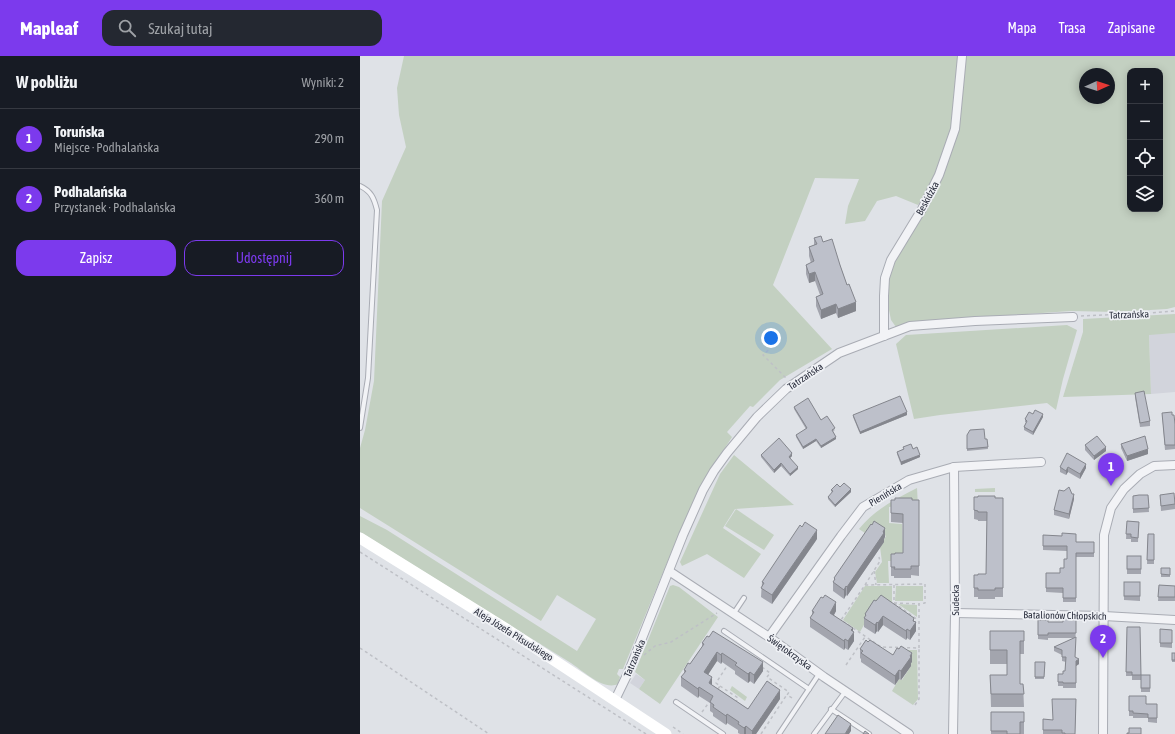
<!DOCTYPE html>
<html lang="pl">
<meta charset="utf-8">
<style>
:root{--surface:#171b24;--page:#242831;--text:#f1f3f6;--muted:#9ea1a6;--line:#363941;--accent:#7c3aed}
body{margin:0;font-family:"Asap Condensed",sans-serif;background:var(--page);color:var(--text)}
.controls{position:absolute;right:12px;top:12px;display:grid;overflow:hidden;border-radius:8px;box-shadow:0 2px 10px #0003}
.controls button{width:36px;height:36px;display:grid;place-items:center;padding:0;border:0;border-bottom:1px solid var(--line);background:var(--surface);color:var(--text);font:20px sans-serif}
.compass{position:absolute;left:719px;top:12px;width:36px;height:36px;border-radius:50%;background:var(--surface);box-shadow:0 2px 10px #0003;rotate:87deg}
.you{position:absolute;left:411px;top:282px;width:14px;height:14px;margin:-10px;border:3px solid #fff;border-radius:50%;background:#1a73e8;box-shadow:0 0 0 6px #1a73e833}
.badge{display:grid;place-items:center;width:26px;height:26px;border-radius:50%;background:var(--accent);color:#fff;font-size:13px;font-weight:700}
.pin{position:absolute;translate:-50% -33px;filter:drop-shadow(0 1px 2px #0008)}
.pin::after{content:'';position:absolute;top:21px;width:14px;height:12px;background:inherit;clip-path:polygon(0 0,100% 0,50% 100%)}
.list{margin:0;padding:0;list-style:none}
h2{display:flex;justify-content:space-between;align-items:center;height:52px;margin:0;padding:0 16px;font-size:17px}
h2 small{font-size:13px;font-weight:400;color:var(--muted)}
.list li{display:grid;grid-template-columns:26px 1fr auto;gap:12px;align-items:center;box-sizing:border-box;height:60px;padding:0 16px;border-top:1px solid var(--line)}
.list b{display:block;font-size:15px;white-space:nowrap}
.list p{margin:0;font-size:13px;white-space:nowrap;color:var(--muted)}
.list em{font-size:13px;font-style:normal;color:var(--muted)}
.actions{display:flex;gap:8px;padding:12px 16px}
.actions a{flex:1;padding:9px 0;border:1px solid var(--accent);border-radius:12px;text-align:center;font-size:14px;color:var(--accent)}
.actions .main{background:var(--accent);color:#fff}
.icon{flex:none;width:22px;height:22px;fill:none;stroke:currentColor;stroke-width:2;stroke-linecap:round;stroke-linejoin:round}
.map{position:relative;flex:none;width:815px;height:678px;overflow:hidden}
header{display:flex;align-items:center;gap:24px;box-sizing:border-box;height:56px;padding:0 20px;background:var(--accent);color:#fff}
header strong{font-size:19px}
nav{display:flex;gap:22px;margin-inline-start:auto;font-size:14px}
.search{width:280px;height:36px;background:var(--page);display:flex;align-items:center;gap:10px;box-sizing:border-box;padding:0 14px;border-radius:12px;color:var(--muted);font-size:15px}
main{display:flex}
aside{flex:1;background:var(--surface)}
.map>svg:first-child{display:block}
.built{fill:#d2d4dc}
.green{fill:#c3d0c1;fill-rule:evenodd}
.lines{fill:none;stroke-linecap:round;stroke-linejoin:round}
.service-casing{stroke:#a9acb4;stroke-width:6}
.minor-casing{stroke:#a9acb4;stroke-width:10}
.path{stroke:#bec0c6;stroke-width:1.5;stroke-dasharray:3 3;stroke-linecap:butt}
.service{stroke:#f2f3f6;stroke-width:4}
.minor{stroke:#f2f3f6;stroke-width:8}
.secondary{stroke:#fff;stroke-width:11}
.wall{fill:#a3a5ae}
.shaded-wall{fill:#84868d}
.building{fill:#bdc0ca;stroke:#84868d}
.labels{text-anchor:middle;stroke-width:3.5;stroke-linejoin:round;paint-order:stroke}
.street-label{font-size:10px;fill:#2a2e3d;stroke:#eff1f5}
</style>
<header>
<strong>Mapleaf</strong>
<div class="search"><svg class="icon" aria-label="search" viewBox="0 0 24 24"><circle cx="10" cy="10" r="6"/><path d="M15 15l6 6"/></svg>Szukaj tutaj</div>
<nav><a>Mapa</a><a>Trasa</a><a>Zapisane</a></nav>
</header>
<main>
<aside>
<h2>W pobliżu<small>Wyniki: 2</small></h2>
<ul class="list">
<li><span class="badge">1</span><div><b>Toruńska</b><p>Miejsce · Podhalańska</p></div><em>290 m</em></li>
<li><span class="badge">2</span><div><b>Podhalańska</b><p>Przystanek · Podhalańska</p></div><em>360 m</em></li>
</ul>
<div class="actions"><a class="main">Zapisz</a><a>Udostępnij</a></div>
</aside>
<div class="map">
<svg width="815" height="678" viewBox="0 0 815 678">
<rect width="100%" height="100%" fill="#dfe2e7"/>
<g class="built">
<path d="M815 277V336L791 338 789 278Z"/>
<path d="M276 618 285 624 279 633 270 627Z"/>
</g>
<g class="green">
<path d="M44 0H599L592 70 570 131 558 149 536 140 517 145 505 165 485 168 488 150 499 123 455 122 413 229 472 293 420 324 393 351 390 350 367 376 372 381 342 428 316 485 263 613H259L257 618 260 621 258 628C244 635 223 615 211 607L0 476V460L27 474 217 595 236 563 197 539 181 565 0 452V392L5 374 14 325 22 145 46 91 39 59 37 32Z"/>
<path d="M605 0H815V251L807 253 757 256 711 255 621 261 551 267 536 271 531 264 527 244V233L531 210 571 145 580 127 597 71 601 52ZM770 15H800V153H770ZM725 18H749V42H725Z"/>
<path d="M815 258V277L789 279 791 338 703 341 723 276V263Z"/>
<path d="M707 269 717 274 703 323 696 354 687 347 580 359 554 363 536 288 546 279Z"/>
<path d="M374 399 434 449 375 453 363 472 401 498 384 522 347 498 322 510 320 506 360 418Z"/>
<path d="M557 432 558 451 535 450 529 451V467L542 468 543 505H528L529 527H517L515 516 522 506 520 491 526 480 514 471 508 479 499 473C515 453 536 443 557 432Z"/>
<path d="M635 432V436H615V433Z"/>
<path d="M376 453 414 479 404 494 365 470Z"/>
<path d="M313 529 319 531 358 561 300 648 279 633 285 624 275 616 310 530Z"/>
<path d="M505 530H532V547L505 567 500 576 483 564Z"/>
<path d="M536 530H563V545H535Z"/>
<path d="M538 548 557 549V561Z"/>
<path d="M541 594H557L558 643 553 649 532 635 539 623 542 624 551 610Z"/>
<path d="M372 630 387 641 385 645 370 634Z"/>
</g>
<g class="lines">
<defs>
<g id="service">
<path d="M0 130C11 135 14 142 17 154L8 322 0 372"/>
<path d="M374 557 384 542"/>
<path d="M364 575 449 633"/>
<path d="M316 646 363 678"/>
<path d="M471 653 509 678"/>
<path d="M419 678 459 618"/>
<path d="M454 678 485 636"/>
</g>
<g id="minor">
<path d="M524 280V240L525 222 531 204 562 153 579 119 595 73 602 0"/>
<path d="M309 515 409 581 464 621 549 678"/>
<path d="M595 557 744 560 815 564"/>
<path d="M409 581 481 480 503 451 549 424 594 411 681 406"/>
<path d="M255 644 269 615 323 479 343 434 354 415 367 397 397 361 426 333 479 297 550 270 615 265 713 261"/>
<path d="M593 678 595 557 594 411"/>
<path d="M743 678 744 479 751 452 764 433 780 418 794 410 815 409"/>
</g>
</defs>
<use href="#service" class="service-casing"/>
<use href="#minor" class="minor-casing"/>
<g class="path">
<path d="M721 260 789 257 815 255"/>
<path d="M417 286 403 299 425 321 424 323"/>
<path d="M0 496 286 678"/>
<path d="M514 515 516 529"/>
<path d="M565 528V547L559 548V592L521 591 481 564 505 529Z"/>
<path d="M505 529 520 505 519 501"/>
<path d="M534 529V547L558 564"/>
<path d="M534 547 559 548"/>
<path d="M0 592 129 678"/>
<path d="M284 599 295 590 311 586 357 557"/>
<path d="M486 609 505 581"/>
<path d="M402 611 410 617 407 621 429 636 427 639 434 643"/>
<path d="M360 630 378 642 376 646"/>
<path d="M358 633 360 630 356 627 367 610"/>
<path d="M555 649 559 643V592"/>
<path d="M342 656 350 645"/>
<path d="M313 671 323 678"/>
<path d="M401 678 426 640"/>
</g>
<use href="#service" class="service"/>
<use href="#minor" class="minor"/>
<path class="secondary" d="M0 482 148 574 306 678"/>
</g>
<g class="wall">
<path d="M454 182 463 186 480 209 496 255 478 262 476 257 461 263 456 250V241L460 239 455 225 449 227 446 218V209L451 207 449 200V191L454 189Z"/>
<path d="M775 337 790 365V370L780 371 775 341Z"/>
<path d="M434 351 461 364 475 374 473 375 476 383 461 392 456 385 443 393 436 381V379L446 373 434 353Z"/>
<path d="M802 357 812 359 815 368V393L805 394Z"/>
<path d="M673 358 683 361 673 379 664 374V371L666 366H665V363Z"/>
<path d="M493 359H547L500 378 493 361Z"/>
<path d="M607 379 625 383H627L628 393 607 395Z"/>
<path d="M761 388 788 398 767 405 761 392Z"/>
<path d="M725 389 746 395 734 404 725 394Z"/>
<path d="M543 391 553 393 560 401 541 409 537 398V396L544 393Z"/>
<path d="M401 399 432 400 430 402 438 413 430 420 421 410 414 417 401 401Z"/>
<path d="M700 411 726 412 720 423 708 416 706 419 700 416Z"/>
<path d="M480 431 491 436 475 451 468 443V441L472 437 471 434Z"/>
<path d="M788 439 789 456 773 457V440Z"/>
<path d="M800 439 815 445V453L801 455Z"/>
<path d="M614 441 643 442V541H635V543H618V541H614V519H618L626 518 627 465H618V464L614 463Z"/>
<path d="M714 443 709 463 694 459V454Z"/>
<path d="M531 444H559V520L551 519V522H534V520H531V498L543 497V467L531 466Z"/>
<path d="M767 465 779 466 778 486H771V483H766Z"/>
<path d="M788 478H794V508H787Z"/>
<path d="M683 479 716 486H734V501H716V546H703V537L686 536V517H700L704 512 707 503V495L683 494Z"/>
<path d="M525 481 524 483V486L487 540 486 539 484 543 473 535V526L474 525V522Z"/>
<path d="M457 483 412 548 401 541 402 526Z"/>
<rect x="767" y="500" width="14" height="18"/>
<rect x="801" y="512" width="9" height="9"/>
<path d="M764 526H780V545L764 544Z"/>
<path d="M799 529 815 530V545H798Z"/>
<path d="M514 544 554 566 556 575 550 584 547 582 546 584 523 569 518 576 517 575 515 578 504 571V562L505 561V558Z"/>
<path d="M452 555H476L474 559 493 576 494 585 488 594 485 592 484 594 450 571V562L452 559Z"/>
<path d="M678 564 688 566H703L712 564H716L715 601 719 608 716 610V632H703V630H698V618H703L705 615 706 606 702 605V599L694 595V591L715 582H688V584L678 583Z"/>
<path d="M767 571H780L781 624H772V620H766Z"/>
<path d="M800 573 812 574V592L800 591Z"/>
<path d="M630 575H664V598H660V628H663L664 651H631L630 619H647V608H630Z"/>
<path d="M508 586 533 599 552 606 551 607V610L541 624 539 623 535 629 501 606V603L500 602V593Z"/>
<path d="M342 587 403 615 394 628 390 625 388 627 375 618V615L362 606 361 608 357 605 348 618 352 629 388 653 420 643 396 678H380L378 677V674L367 667 366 669 353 660V657L350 655V647L339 640 338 642 321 630V621L324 618V614L330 608 342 591Z"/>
<rect x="812" y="597" width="3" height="9"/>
<path d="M675 606H685L684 623H675Z"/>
<rect x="781" y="619" width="9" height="17"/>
<path d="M769 640 786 648H797V667L788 666V662H773V660H769Z"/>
<path d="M716 643 715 678H683V663L692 664Z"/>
<rect x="631" y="656" width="33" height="22"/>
</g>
<g class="shaded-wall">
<path d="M455 216V225L449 227V218Z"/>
<path d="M496 246V255L478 262V253Z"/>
<path d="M476 248V257L461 263V254Z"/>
<path d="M547 356V359L500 378V376Z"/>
<path d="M683 358V361L673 379V376Z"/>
<path d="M476 381V383L461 392V390Z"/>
<path d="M456 383V385L443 393V391Z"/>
<path d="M746 391V395L734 404V400Z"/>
<path d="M788 393V398L767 405V400Z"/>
<path d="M432 397V400L429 403V401Z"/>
<path d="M560 399V401L541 409V406Z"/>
<path d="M421 407V410L414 417V414Z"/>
<path d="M726 408V412L720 423V418Z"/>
<path d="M438 411V413L430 420V418Z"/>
<path d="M708 411V416L706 419V415Z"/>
<path d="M491 433V436L475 451V449Z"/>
<path d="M714 438V443L709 463V458Z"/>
<path d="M525 472V481L524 483V486L487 540V531Z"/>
<path d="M457 474V483L412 548V539Z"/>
<path d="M486 530V539L484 543V534Z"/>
<path d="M476 546V555L470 566V557Z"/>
<path d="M523 560V569L518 576V567Z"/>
<path d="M554 562V568L556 566V575L550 584V575L553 565Z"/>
<path d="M517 566V575L515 578V569Z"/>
<path d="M493 572V578L494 576V585L488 594V585L491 574Z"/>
<path d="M547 573V582L546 584V575Z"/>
<path d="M485 583V592L484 594V585Z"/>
<path d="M357 596V605L344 625V616Z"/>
<path d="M362 597V606L361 608V599Z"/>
<path d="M552 597V606L551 607V610L541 624V615Z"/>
<path d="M719 603V608L716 610V605Z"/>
<path d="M403 606V615L394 628V619Z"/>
<path d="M539 614V623L535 629V620Z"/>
<path d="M390 616V625L388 627V618Z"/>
<path d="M352 621V630L349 627Z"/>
<path d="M339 631V640L338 642V633Z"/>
<path d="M420 634V643L396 678H392V675Z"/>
<path d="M367 658V667L366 669V660Z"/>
<path d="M491 668V675L489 678H485Z"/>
<path d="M386 670V678H384V672Z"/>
</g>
<g class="building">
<path d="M461 180 463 186 472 183 480 209 487 229 489 228 496 246 478 253 476 248 461 254 456 241 463 238 455 216 449 218 446 209 454 205 449 191 457 188 454 182Z"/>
<path d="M784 335 790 365 780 367 775 337Z"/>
<path d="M540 340 547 356 500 376 493 359Z"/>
<path d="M448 342 461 364 467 360 475 372 472 374 476 381 461 390 456 383 443 391 436 379 447 372 434 351Z"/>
<path d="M675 354 683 358 673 376 664 371 667 365 665 363 669 356 673 358Z"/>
<path d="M812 356V359H814L815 368V389H805L802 357Z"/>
<path d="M624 373 625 383H627L628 391 607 393V379L610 374Z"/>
<path d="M737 380 746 391 734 400 725 389Z"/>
<path d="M785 380 788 393 767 400 761 388Z"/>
<path d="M419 382 432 397 429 401 438 411 430 418 421 407 414 414 401 399Z"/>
<path d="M551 388 553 393 557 391 560 399 541 406 537 396 544 393 543 391Z"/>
<path d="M707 397 726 408 720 418 708 411 706 415 700 411Z"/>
<path d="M484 427 491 433 475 449 468 441 473 435 471 434 477 428 480 431Z"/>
<path d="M709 431 712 438H714L709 458 694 454 699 434 704 435Z"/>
<path d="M814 437 815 448 801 450 800 439Z"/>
<path d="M779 439H788L789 452 773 453V440Z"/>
<path d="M618 440H635V442H643V532H635V534H618V532H614V519H618V518H626L627 456H618V455L614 454V441H618Z"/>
<path d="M535 442H552V444H559V510H551V513H534L535 511H531V498H535V497H543V458L531 457V444H535Z"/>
<path d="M514 465 525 472 523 476 524 477 487 531 486 530 484 534 473 526 475 523 474 522 511 468 512 469Z"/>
<path d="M767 465 779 466 778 482 771 481V478H766Z"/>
<path d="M445 466 457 474 412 539 401 532 404 527 402 526 440 469 442 471Z"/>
<path d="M702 477 716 478V486H734V497H716V542H703V532H686V517H700V512H704V503H707V490H683V479L702 480Z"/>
<path d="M788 478H794V504H787Z"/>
<rect x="767" y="500" width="14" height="13"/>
<path d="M801 512H810V519L801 518Z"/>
<rect x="764" y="526" width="16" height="14"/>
<path d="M799 529 815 530V541H798Z"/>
<path d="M465 539 476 546 470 557 493 572 491 574 494 576 488 585 485 583 484 585 450 562 454 556 452 555 461 541 463 542Z"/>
<path d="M521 539 554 562 553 565 556 566 550 575 547 573 546 575 523 560 518 567 517 566 515 569 504 562 506 559 505 558 514 544 516 545Z"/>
<path d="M703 562H712V564H716V577H688V579H678V564H688V566H703Z"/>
<path d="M767 571H780L781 619H772V616H766Z"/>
<path d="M800 573 812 574V587H800Z"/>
<path d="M353 575 403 606 394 619 390 616 388 618 375 609 377 607 362 597 361 599 357 596 344 616 352 621 349 627 388 653 407 625 420 634 392 675 386 670 384 672 378 668 379 666 367 658 366 660 353 651 354 649 350 646 353 640 339 631 338 633 321 621 326 615 324 614 328 607 330 608 344 588 342 587 347 580 349 581Z"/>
<path d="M630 575H664V585H660V628H663L664 638H631L630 619H647V594H630Z"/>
<path d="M716 581 715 601 719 603 716 605V627H703V626H698V618H703V615H705L706 601H702V594L694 591Z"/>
<path d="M506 584 508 586 510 584 533 599 537 592 539 593 541 590 552 597 550 600 551 601 541 615 539 614 535 620 501 597 503 595 500 593Z"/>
<rect x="812" y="597" width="3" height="7"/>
<path d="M675 606H685L684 621H675Z"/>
<rect x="781" y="619" width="9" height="13"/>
<path d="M769 640H786V648H797V662H788V658L773 657V655H769Z"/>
<path d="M692 643H716L715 678H705V677H702V674H683V663L693 664Z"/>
<path d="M631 656H664V666H660V678H647V675H631Z"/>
<path d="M478 659 491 668 485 678H465Z"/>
<path d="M769 672H781V678H767V677H769Z"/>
<path d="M505 675 509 678H503Z"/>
</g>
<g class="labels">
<g class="street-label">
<text transform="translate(567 142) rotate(-61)" y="4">Beskidzka</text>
<text transform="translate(769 258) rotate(-2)" y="4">Tatrzańska</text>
<text transform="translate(445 320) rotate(-34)" y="4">Tatrzańska</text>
<text transform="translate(525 438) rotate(-31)" y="4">Pienińska</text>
<text transform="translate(595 544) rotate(-90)" y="4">Sudecka</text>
<text transform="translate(705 559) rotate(1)" y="4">Batalionów Chłopskich</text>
<text transform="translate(154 578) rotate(32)" y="4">Aleja Józefa Piłsudskiego</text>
<text transform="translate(430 596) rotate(36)" y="4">Świętokrzyska</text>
<text transform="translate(274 602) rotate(-67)" y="4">Tatrzańska</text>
</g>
</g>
</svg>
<div class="controls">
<button>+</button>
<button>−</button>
<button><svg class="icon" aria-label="locate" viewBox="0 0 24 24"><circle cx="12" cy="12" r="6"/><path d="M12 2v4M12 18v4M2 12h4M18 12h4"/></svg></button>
<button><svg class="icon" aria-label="layers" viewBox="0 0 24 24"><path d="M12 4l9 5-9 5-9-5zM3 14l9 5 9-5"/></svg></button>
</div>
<svg class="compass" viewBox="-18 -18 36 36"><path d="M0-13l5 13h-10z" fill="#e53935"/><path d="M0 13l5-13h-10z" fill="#9ea1a6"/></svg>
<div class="you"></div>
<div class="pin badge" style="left:751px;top:430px">1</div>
<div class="pin badge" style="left:743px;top:602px">2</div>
</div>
</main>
